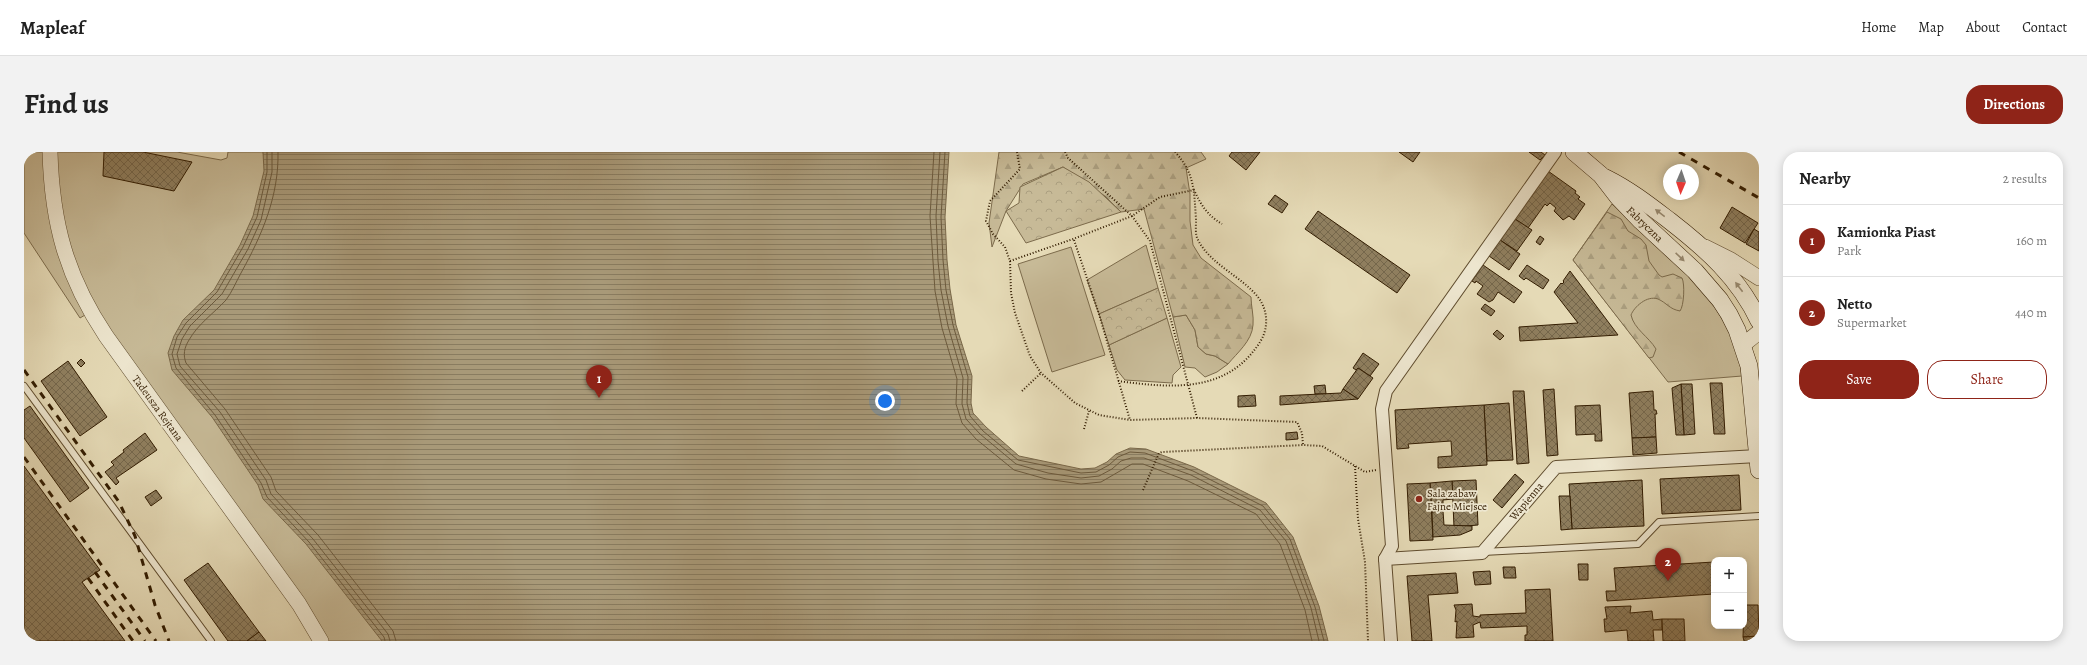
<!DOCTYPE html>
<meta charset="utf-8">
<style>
:root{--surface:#fff;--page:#f2f2f2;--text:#222;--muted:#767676;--line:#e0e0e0;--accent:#8f2418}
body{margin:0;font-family:Alegreya,serif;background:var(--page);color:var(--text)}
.controls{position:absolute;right:12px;bottom:12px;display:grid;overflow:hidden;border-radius:8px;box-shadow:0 2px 10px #0003}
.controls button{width:36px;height:36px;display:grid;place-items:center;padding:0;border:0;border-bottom:1px solid var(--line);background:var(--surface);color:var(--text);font:20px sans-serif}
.compass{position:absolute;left:1639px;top:12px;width:36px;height:36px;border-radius:50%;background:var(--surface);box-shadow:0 2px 10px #0003;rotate:182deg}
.you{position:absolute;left:861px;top:249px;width:14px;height:14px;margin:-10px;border:3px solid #fff;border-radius:50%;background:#1a73e8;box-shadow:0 0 0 6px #1a73e833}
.badge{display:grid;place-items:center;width:26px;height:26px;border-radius:50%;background:var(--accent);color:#fff;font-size:13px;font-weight:700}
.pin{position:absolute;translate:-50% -33px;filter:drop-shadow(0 1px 2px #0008)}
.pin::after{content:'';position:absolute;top:21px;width:14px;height:12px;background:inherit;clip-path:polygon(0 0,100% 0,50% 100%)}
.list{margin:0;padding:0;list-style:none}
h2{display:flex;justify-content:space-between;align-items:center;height:52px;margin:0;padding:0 16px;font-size:17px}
h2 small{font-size:13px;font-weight:400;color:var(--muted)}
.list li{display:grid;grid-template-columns:26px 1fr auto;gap:12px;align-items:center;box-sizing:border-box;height:72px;padding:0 16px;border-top:1px solid var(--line)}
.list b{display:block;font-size:15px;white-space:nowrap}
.list p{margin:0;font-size:13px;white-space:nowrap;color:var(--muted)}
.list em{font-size:13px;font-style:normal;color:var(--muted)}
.actions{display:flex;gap:8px;padding:12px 16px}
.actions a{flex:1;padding:9px 0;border:1px solid var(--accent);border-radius:16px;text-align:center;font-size:14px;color:var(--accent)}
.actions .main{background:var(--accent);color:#fff}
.map{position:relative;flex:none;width:1735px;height:489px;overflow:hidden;border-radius:16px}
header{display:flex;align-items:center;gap:24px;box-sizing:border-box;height:56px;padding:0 20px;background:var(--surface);border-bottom:1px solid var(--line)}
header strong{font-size:19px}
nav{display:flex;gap:22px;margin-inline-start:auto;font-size:14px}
.intro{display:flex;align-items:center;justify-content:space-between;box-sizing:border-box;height:96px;padding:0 24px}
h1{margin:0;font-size:28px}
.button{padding:10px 18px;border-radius:16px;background:var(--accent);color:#fff;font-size:14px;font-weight:700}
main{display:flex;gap:24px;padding:0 24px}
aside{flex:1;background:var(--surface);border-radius:16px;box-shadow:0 2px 10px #0003}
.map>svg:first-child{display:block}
.green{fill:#c7ba97;stroke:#7c6b4c}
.forest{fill:url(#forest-firs);stroke:#7c6b4c}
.park{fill:url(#park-crowns);stroke:#7c6b4c}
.water{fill:url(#water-rules);stroke:#796748}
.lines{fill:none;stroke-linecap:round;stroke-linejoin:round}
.shore{stroke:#6d5a3c;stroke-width:1}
.building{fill:url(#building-cross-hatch);stroke:#321c01}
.service-casing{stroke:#5f4c2e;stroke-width:8}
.minor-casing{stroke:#5f4c2e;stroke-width:14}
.tertiary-casing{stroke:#5f4c2e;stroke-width:16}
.secondary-casing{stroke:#321c01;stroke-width:18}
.path{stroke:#321c01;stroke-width:2;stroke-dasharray:1 2;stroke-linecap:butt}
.service{stroke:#eee7d0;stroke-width:6}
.minor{stroke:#eee7d0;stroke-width:12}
.tertiary{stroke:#eee7d0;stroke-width:15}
.secondary{stroke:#eee7d0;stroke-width:17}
.rail{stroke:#321c01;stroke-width:3;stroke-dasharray:7 7;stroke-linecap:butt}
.oneway{fill:#998c73}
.poi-dot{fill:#8f2418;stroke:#eee7d0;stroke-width:1.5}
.labels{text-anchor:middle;stroke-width:3.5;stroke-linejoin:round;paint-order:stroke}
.street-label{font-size:11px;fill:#321c01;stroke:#eee7d0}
.poi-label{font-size:11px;fill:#321c01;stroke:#eee7d0;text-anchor:start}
</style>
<header>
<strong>Mapleaf</strong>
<nav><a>Home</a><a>Map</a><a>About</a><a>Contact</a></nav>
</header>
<div class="intro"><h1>Find us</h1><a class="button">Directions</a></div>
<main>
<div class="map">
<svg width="1735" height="489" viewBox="0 0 1735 489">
<defs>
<pattern id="forest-firs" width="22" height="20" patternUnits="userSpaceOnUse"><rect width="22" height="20" fill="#c7ba97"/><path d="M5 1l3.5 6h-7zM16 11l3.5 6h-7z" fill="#ab9f80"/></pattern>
<pattern id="park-crowns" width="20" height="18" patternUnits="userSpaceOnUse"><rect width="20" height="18" fill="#c7ba97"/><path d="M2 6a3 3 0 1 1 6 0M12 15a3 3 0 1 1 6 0" fill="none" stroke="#ab9f80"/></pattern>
<pattern id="water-rules" width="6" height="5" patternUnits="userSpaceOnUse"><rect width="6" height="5" fill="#a89978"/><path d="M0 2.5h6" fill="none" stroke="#897c60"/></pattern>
<pattern id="building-cross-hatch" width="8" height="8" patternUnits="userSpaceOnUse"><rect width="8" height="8" fill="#8f7f5f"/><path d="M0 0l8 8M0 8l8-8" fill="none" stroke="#75674c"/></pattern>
</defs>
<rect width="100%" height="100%" fill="#e5dab6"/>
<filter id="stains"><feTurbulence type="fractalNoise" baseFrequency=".005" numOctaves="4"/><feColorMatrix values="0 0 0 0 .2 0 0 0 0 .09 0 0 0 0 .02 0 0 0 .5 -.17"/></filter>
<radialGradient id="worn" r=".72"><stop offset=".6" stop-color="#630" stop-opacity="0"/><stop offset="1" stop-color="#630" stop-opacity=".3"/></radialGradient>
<g class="green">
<path d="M0 0H153L197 8 203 6 204 0H239L358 489H297L66 160 56 166 0 81Z"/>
<path d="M1588 52C1638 97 1711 153 1718 224L1644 230 1549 108Z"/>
<path d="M1122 93 1134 136 1075 162 1063 128Z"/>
<path d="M1047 95 1081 203 1028 220 994 112Z"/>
<path d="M1162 163 1171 178 1174 195 1182 202 1191 204 1204 212 1193 220 1181 225 1171 216 1161 215 1149 165Z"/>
<path d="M1143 166 1157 215 1149 223 1148 231 1101 228 1093 218 1085 193Z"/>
</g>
<g class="forest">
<path d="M975 0H1177L1182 7 1162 16 1166 42V69L1169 93 1177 106 1227 145C1227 154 1230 164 1229 173 1228 189 1213 201 1204 212L1191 204 1182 202 1174 195 1171 178 1162 163 1149 165 1120 57 1097 60 1081 44 1039 15 999 32 982 59 968 95 965 71Z"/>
<path d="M1583 60 1597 67 1604 79 1617 87 1622 93 1625 109 1635 123 1638 125 1649 122 1658 126C1661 132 1660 154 1656 159 1645 157 1643 151 1634 147 1623 143 1610 155 1607 163 1610 177 1625 185 1632 197L1629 205 1625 206 1549 108Z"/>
</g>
<g class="park">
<path d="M1039 15 1065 30 1097 60 1002 91 982 59 995 51 996 35Z"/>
<path d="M1134 136 1143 166 1085 193 1075 162Z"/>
</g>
<path class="water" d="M239 0H925L921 65 923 108 926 137 932 173 948 224 947 251 949 261 962 275 995 304 1057 317 1071 316 1083 310 1092 302 1106 296 1122 297 1170 315 1242 351 1269 385 1295 454 1304 489H358L282 392 239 347 234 333 188 265 148 218 144 201 150 184 159 168 190 138 216 93 229 64 240 19Z"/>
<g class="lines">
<g class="shore">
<path d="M243 0V20L233 65 219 95 193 140 162 171 153 185 148 202 152 216 191 263 237 331 243 345 285 390 360 485 361 489"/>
<path d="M248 0V20L237 68 224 97 198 142 166 174 158 187 153 202 156 214 196 260 242 328 247 342 289 387 364 482 366 489"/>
<path d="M254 0C255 44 238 83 217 121 212 130 208 140 202 148 189 162 174 172 165 188 160 196 159 203 162 211L201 257 247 325 252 339 294 383 369 479 372 489"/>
<path d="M910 0 906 64 911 139 918 176 933 227 932 252 938 271 952 287 990 318 1022 327 1057 332 1077 330 1108 312H1119L1164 329 1232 362 1256 392 1281 458 1288 489"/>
<path d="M916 0 912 64 914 109 917 138 924 174 939 226 938 252 942 267 956 282 992 312 1024 321 1057 326 1075 324 1088 317 1097 309 1107 306H1120L1167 323 1236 358 1262 389 1287 456 1295 489"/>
<path d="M921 0 917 65 919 108 922 138 929 173 944 225 943 251 946 264 959 279 994 308 1057 321 1072 320 1085 313 1094 305 1106 300 1121 301 1169 319 1239 354 1266 387 1291 455 1300 489"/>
</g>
</g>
<g class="building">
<path d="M80 0H119L168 10 150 39 79 24Z"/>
<path d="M1208 0H1236L1222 18 1205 4Z"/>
<path d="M1375 0H1396L1389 10Z"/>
<path d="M1505 0H1517L1521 3 1516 8Z"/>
<path d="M1524 19 1552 39 1551 41 1556 45 1554 47 1561 52 1550 68 1545 64 1539 68 1530 59 1532 56 1526 51 1523 54 1521 52 1504 76 1491 67Z"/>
<path d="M1251 43 1264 52 1258 61 1244 52Z"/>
<path d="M1708 55 1734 71 1721 91 1696 76Z"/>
<path d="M1294 59 1386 123 1373 141 1281 77Z"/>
<path d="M1491 67 1508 78 1493 99 1476 88Z"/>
<path d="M1730 77 1735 80V99L1722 92Z"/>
<path d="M1516 84 1520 87 1516 93 1512 90Z"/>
<path d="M1476 88 1496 102 1485 118 1465 104Z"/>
<path d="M1459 113 1498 140 1490 151 1474 140 1469 148 1465 150 1453 142 1459 134 1452 129 1451 131 1448 129Z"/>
<path d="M1503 113 1525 128 1519 137 1502 126 1500 128 1495 124Z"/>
<path d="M1546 119 1594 183 1496 189 1495 175 1554 171 1530 140 1537 131 1538 132 1540 130 1539 129Z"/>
<path d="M1461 152 1471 159 1467 164 1457 157Z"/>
<path d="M1473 178 1480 184 1476 188 1469 182Z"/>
<path d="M1339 201 1355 212 1346 224 1334 216 1332 218 1329 216Z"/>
<path d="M57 207 61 211 57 215 53 211Z"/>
<path d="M44 209 83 265 56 284 17 229Z"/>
<path d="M1334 216 1349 226 1334 247 1319 237Z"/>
<path d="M1686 231H1698L1701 282H1690Z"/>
<path d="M1657 232H1668L1671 282 1660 283Z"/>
<path d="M1657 232 1660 283H1652L1648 236Z"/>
<path d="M1301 233 1302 242H1291L1290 234Z"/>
<path d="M1319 237 1334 247 1256 253V244L1317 241Z"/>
<path d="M1530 237 1534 303 1523 304 1519 238Z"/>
<path d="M1489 239H1500L1505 311 1493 312Z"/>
<path d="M1629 239 1630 258H1632L1633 262H1631L1632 285 1608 286 1605 241Z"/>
<path d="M1231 243 1232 254 1214 255V244Z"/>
<path d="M1485 251 1489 308 1463 309 1460 253Z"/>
<path d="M1460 253 1463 313 1414 316V305L1428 304 1427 289 1384 292 1385 296 1373 297 1371 258Z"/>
<path d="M1576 253 1578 289H1571V282L1552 283 1551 254Z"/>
<path d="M6 254 65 336 46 350 0 286V258Z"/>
<path d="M1273 280 1274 287 1262 288V281Z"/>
<path d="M121 281 133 298 92 326 95 330 92 333 81 320 90 313 87 310 100 300 99 298Z"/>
<path d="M1632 285 1633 301 1609 303 1608 286Z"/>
<path d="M0 314 76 418 58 430 101 489H0Z"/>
<path d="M1491 322 1500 330 1478 356 1469 348Z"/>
<path d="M1715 323 1717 358 1638 362 1636 327Z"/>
<path d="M1452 328 1454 373 1430 375 1428 329Z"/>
<path d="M1618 328 1620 374 1548 377 1545 332Z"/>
<path d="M1428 329 1429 347 1419 348V359L1408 360 1406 331Z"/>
<path d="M1406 331 1409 388 1386 389 1383 332Z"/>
<path d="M132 338 138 346 127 354 121 345Z"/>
<path d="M1535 344H1546L1548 377 1537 378Z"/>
<path d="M1419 359 1420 373 1448 374V378L1436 383 1409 385 1408 360Z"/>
<path d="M1690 410V442L1583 449 1582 439H1592L1590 416Z"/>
<path d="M184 411 235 480 223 489H204L160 428Z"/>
<path d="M1554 412H1564V428H1555Z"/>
<path d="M1479 415H1491L1492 426H1480Z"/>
<path d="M1466 419 1467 432 1451 433 1449 420Z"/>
<path d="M1432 421 1434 441 1404 443 1408 489H1388L1383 424Z"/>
<path d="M1526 437 1529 489H1501V483H1503V474L1457 476 1456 470 1449 473 1450 485 1432 486 1433 469 1431 470 1432 458 1430 453 1448 452 1449 464 1456 465V463L1502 461 1501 438Z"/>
<path d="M1720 453H1734L1735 484 1719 485Z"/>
<path d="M1607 454 1606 461 1628 459 1629 468 1638 467V478H1629L1630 489H1604L1603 478 1581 480 1580 467H1583L1581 455Z"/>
<path d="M1638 467H1660L1661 489H1639Z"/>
<path d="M235 480 242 489H223Z"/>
<path d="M1735 484V489H1720L1719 485Z"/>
</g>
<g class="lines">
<defs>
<g id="service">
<path d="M0 234 187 489"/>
<path d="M1459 400 1614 392 1635 370 1735 364"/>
</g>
<g id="minor">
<path d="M1361 407 1368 394 1358 257 1362 239 1531 0"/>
<path d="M1361 407 1458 401 1532 315 1734 304"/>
<path d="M1361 407 1367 489"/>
</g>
<g id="tertiary">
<path d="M26 0C28 71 42 124 82 184L275 452 297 489"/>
<path d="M1681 95 1707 108 1735 126"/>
<path d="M1719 193 1735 180"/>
</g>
<g id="secondary">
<path d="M1550 0 1577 23 1594 45 1617 69 1671 119 1696 148 1705 162 1713 178 1725 214 1735 318"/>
<path d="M1582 26C1606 38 1625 53 1646 69 1682 97 1715 126 1735 169"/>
</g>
</defs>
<use href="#service" class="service-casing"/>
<use href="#minor" class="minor-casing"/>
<use href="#tertiary" class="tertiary-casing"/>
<use href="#secondary" class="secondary-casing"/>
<g class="path">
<path d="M993 0 996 17 966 49 962 69 969 82 981 95 986 109 987 141 991 161 1006 204 1017 221 1051 251 1075 263 1106 268 1173 266 1273 270 1278 281 1279 293"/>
<path d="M1041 0 1044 6 1108 64 1126 89 1173 266"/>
<path d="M1050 88 1075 162 1106 268"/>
<path d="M986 109 1049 87 1108 64 1136 45 1170 38C1177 53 1183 63 1198 72"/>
<path d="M1094 229C1147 236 1203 242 1236 190 1245 176 1244 158 1234 145 1217 124 1187 113 1174 88 1171 83 1172 74 1172 67 1170 40 1171 21 1151 0"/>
<path d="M998 239 1017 221"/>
<path d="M1060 277 1065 259"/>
<path d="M1331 314 1334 367 1341 410 1344 489"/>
<path d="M1119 338 1135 301 1138 300 1279 293 1298 294 1341 320 1352 318"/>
</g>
<use href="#service" class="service"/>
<use href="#minor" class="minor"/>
<use href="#tertiary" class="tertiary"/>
<use href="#secondary" class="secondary"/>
<g class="rail">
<path d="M1655 0 1735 46"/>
<path d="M0 218 95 350 111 384 131 453 145 489"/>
<path d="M0 305 132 489"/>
<path d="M71 420 121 489"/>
<path d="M64 426 109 489"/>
</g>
</g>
<defs><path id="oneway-solid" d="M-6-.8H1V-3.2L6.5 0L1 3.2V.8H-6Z"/></defs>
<g class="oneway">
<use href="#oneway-solid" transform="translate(1636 61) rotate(-142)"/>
<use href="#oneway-solid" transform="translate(1656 105) rotate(43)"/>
<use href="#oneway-solid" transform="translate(1715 135) rotate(-127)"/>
</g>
<circle class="poi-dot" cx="1395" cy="347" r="4"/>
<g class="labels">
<g class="street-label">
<text transform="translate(1621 72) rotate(44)" y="4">Fabryczna</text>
<text transform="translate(134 256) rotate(54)" y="4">Tadeusza Rejtana</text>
<text transform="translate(1502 349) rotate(-50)" y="4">Wapienna</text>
</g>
<g class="poi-label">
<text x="1403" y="345">Sala zabaw<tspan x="1403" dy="13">Fajne Miejsce</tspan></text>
</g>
</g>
<rect width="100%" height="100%" filter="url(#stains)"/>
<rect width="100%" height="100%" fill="url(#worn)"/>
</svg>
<div class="controls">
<button>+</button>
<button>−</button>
</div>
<svg class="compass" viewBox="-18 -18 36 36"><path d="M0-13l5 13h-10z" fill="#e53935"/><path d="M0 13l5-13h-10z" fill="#767676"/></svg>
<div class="you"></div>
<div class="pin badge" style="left:575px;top:246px">1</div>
<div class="pin badge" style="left:1644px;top:429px">2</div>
</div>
<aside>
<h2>Nearby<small>2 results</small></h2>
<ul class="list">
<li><span class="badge">1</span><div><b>Kamionka Piast</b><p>Park</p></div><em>160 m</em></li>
<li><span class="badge">2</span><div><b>Netto</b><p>Supermarket</p></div><em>440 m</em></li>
</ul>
<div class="actions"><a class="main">Save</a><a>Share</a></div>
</aside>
</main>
